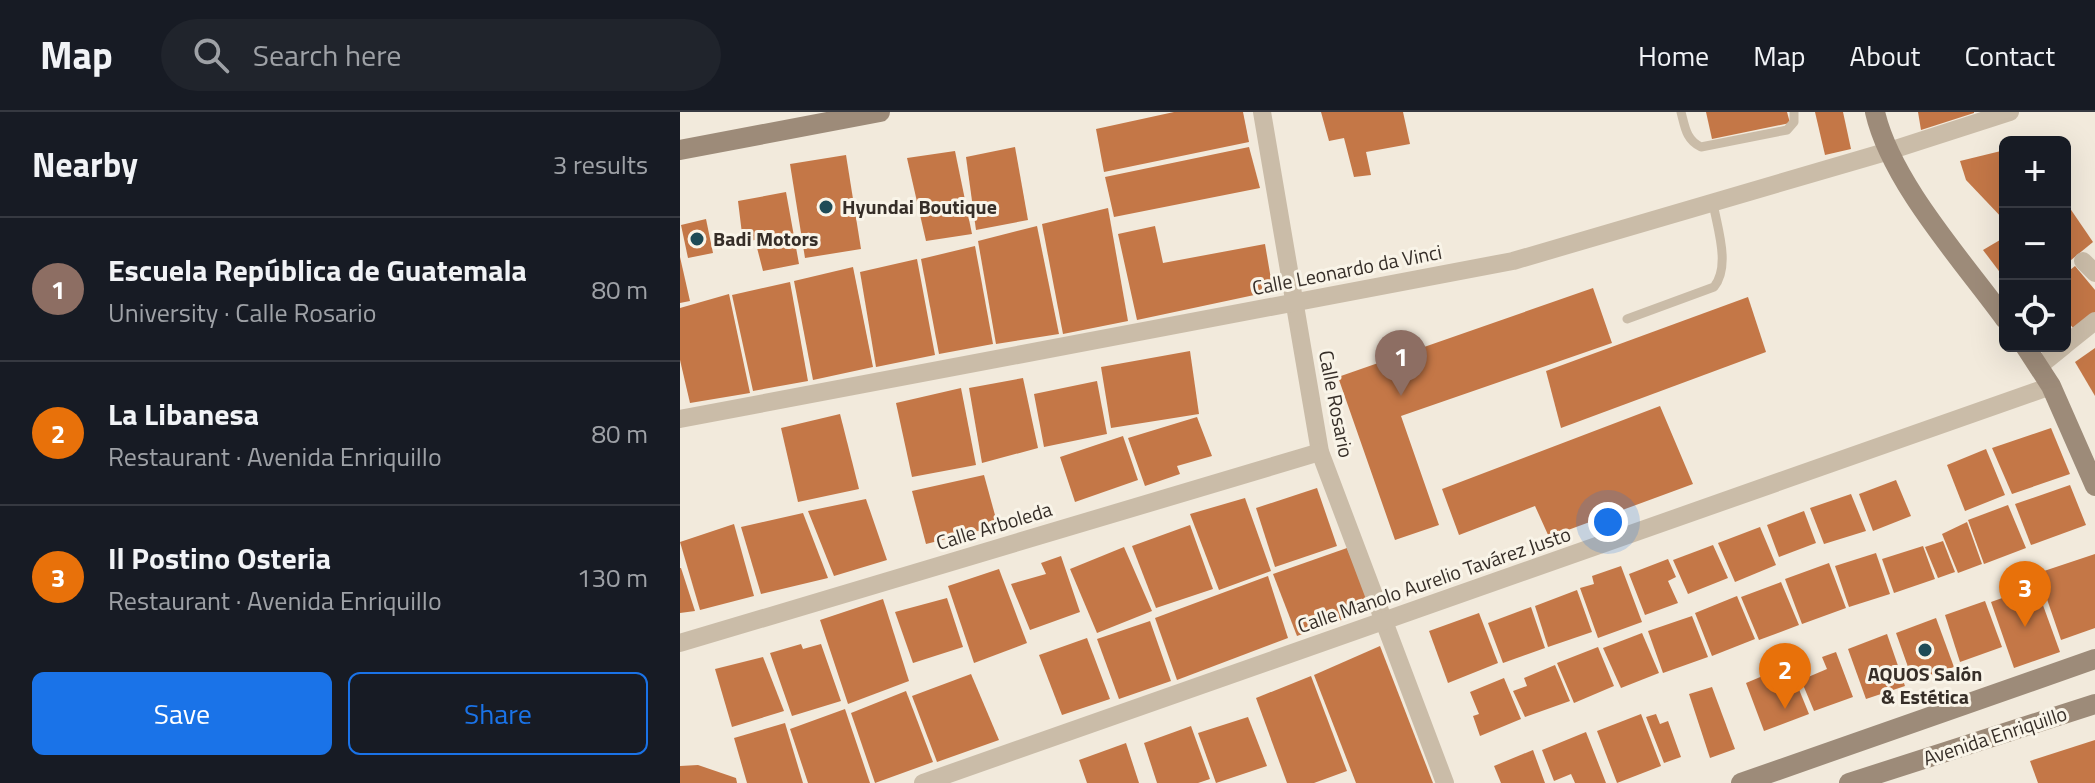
<!DOCTYPE html>
<meta charset="utf-8">
<style>
:root{--surface:#171b24;--page:#20242c;--text:#f1f3f6;--muted:#9ea1a6;--line:#363941;--accent:#1a73e8}
body{margin:0;font-family:"Titillium Web",sans-serif;background:var(--page);color:var(--text)}
.controls{position:absolute;right:24px;top:24px;display:grid;overflow:hidden;border-radius:12px;box-shadow:0 8px 32px #0002}
.controls button{width:72px;height:72px;display:grid;place-items:center;padding:0;border:0;border-bottom:2px solid var(--line);background:var(--surface);color:var(--text);font:40px sans-serif}
.you{position:absolute;left:928px;top:410px;width:28px;height:28px;margin:-20px;border:6px solid #fff;border-radius:50%;background:#1a73e8;box-shadow:0 0 0 12px #1a73e833}
.badge{display:grid;place-items:center;width:52px;height:52px;border-radius:50%;background:var(--accent);color:#fff;font-size:26px;font-weight:700}
.pin{position:absolute;translate:-50% -66px;filter:drop-shadow(0 2px 4px #0008)}
.pin::after{content:'';position:absolute;top:42px;width:28px;height:24px;background:inherit;clip-path:polygon(0 0,100% 0,50% 100%)}
.list{margin:0;padding:0;list-style:none}
h2{display:flex;justify-content:space-between;align-items:center;height:104px;margin:0;padding:0 32px;font-size:34px}
h2 small{font-size:26px;font-weight:400;color:var(--muted)}
.list li{display:grid;grid-template-columns:52px 1fr auto;gap:24px;align-items:center;box-sizing:border-box;height:144px;padding:0 32px;border-top:2px solid var(--line)}
.list b{display:block;font-size:30px;white-space:nowrap}
.list p{margin:0;font-size:26px;white-space:nowrap;color:var(--muted)}
.list em{font-size:26px;font-style:normal;color:var(--muted)}
.actions{display:flex;gap:16px;padding:24px 32px}
.actions a{flex:1;padding:18px 0;border:2px solid var(--accent);border-radius:12px;text-align:center;font-size:28px;color:var(--accent)}
.actions .main{background:var(--accent);color:#fff}
.icon{flex:none;width:44px;height:44px;fill:none;stroke:currentColor;stroke-width:2;stroke-linecap:round;stroke-linejoin:round}
.map{position:relative;flex:none;width:1415px;height:671px;overflow:hidden}
header{display:flex;align-items:center;gap:48px;box-sizing:border-box;height:112px;padding:0 40px;background:var(--surface);border-bottom:2px solid var(--line)}
header strong{font-size:38px}
nav{display:flex;gap:44px;margin-inline-start:auto;font-size:28px}
.search{width:560px;height:72px;background:var(--page);display:flex;align-items:center;gap:20px;box-sizing:border-box;padding:0 28px;border-radius:44px;color:var(--muted);font-size:30px}
main{display:flex}
aside{flex:1;background:var(--surface)}
.map>svg:first-child{display:block}
.building{fill:#c47747}
.lines{fill:none;stroke-linecap:round;stroke-linejoin:round}
.lane{stroke:#cabca8;stroke-width:9}
.street{stroke:#cabca8;stroke-width:18}
.secondary{stroke:#9d8b79;stroke-width:20}
.poi-dot{fill:#1e4b57;stroke:#f9f4e8;stroke-width:3}
.labels{text-anchor:middle;stroke-width:6;stroke-linejoin:round;paint-order:stroke}
.poi-label{font-size:20px;font-weight:bold;fill:#362e28;stroke:#f9f4e8;text-anchor:start}
.street-label{font-size:20px;fill:#362e28;stroke:#f9f4e8}
</style>
<header>
<strong>Map</strong>
<div class="search"><svg class="icon" aria-label="search" viewBox="0 0 24 24"><circle cx="10" cy="10" r="6"/><path d="M15 15l6 6"/></svg>Search here</div>
<nav><a>Home</a><a>Map</a><a>About</a><a>Contact</a></nav>
</header>
<main>
<aside>
<h2>Nearby<small>3 results</small></h2>
<ul class="list">
<li><span class="badge" style="background:#8d6e63">1</span><div><b>Escuela República de Guatemala</b><p>University · Calle Rosario</p></div><em>80 m</em></li>
<li><span class="badge" style="background:#e8710a">2</span><div><b>La Libanesa</b><p>Restaurant · Avenida Enriquillo</p></div><em>80 m</em></li>
<li><span class="badge" style="background:#e8710a">3</span><div><b>Il Postino Osteria</b><p>Restaurant · Avenida Enriquillo</p></div><em>130 m</em></li>
</ul>
<div class="actions"><a class="main">Save</a><a>Share</a></div>
</aside>
<div class="map">
<svg width="1415" height="671" viewBox="0 0 1415 671">
<rect width="100%" height="100%" fill="#f2eadc"/>
<g class="building">
<path d="M494 0H563L569 30 424 60 416 17Z"/>
<path d="M641 0H723L730 32 686 40 691 63 674 65 664 26 649 29Z"/>
<path d="M1026 0H1107L1110 11 1032 27Z"/>
<path d="M1135 0H1163L1171 37 1145 43Z"/>
<path d="M1238 0H1294V1L1241 18Z"/>
<path d="M335 35 348 108 296 118 286 45Z"/>
<path d="M569 35 580 76 434 105 425 65Z"/>
<path d="M1325 38V109L1286 68 1280 49Z"/>
<path d="M275 39 292 122 246 129 227 46Z"/>
<path d="M166 43 181 137 125 146 110 52Z"/>
<path d="M106 80 119 152 83 159 75 128 63 130 58 89Z"/>
<path d="M1385 89 1413 130 1385 153Z"/>
<path d="M428 96 448 209 383 222 362 112Z"/>
<path d="M26 107 33 141 8 146 1 113Z"/>
<path d="M357 114 379 222 316 232 298 129Z"/>
<path d="M475 114 483 151 585 132 593 179 457 208 438 122Z"/>
<path d="M1325 125V167L1303 138Z"/>
<path d="M295 134 313 232 259 242 241 147Z"/>
<path d="M0 145 10 189 0 191Z"/>
<path d="M237 147 255 243 196 255 180 160Z"/>
<path d="M1395 154 1415 178V203L1395 218 1385 207V162Z"/>
<path d="M173 155 193 255 133 268 114 169Z"/>
<path d="M110 170 128 269 73 279 52 183Z"/>
<path d="M913 176 932 231 721 304 759 413 715 428 658 265Z"/>
<path d="M49 182 70 281 10 291 0 248V196Z"/>
<path d="M1068 185 1086 240 881 316 866 259Z"/>
<path d="M1415 236V284L1395 250Z"/>
<path d="M510 239 519 302 431 316 421 255Z"/>
<path d="M343 266 358 336 302 351 289 276Z"/>
<path d="M417 269 427 322 364 335 354 282Z"/>
<path d="M281 276 296 353 232 365 216 291Z"/>
<path d="M980 294 1013 372 869 425 855 394 779 423 762 377Z"/>
<path d="M160 302 179 377 118 390 101 316Z"/>
<path d="M517 305 532 344 497 354 500 362 465 374 448 326Z"/>
<path d="M1371 316 1390 362 1332 382 1312 336Z"/>
<path d="M443 324 458 368 395 390 380 345Z"/>
<path d="M1306 337 1325 383 1285 399 1267 353Z"/>
<path d="M304 363 318 414 246 432 232 379Z"/>
<path d="M1216 368 1231 404 1193 419 1179 382Z"/>
<path d="M1390 373 1406 413 1351 433 1335 392Z"/>
<path d="M637 376 657 434 595 455 576 396Z"/>
<path d="M1171 382 1186 419 1144 432 1130 396Z"/>
<path d="M565 386 591 459 539 478 510 402Z"/>
<path d="M186 387 207 448 154 464 128 399Z"/>
<path d="M1328 393 1346 436 1304 452 1288 408Z"/>
<path d="M1124 399 1136 431 1099 445 1087 413Z"/>
<path d="M123 401 148 466 81 482 61 415Z"/>
<path d="M1287 410 1302 452 1278 461 1262 422Z"/>
<path d="M54 412 74 484 20 498 0 430Z"/>
<path d="M510 413 533 477 476 496 452 434Z"/>
<path d="M1080 415 1096 453 1055 470 1038 431Z"/>
<path d="M1263 429 1275 460 1258 466 1245 435Z"/>
<path d="M1033 433 1048 466 1008 482 993 448Z"/>
<path d="M1243 434 1255 467 1214 481 1202 447Z"/>
<path d="M444 435 472 499 417 521 390 457Z"/>
<path d="M667 436 692 497 617 524 593 462Z"/>
<path d="M1196 441 1210 482 1169 495 1155 454Z"/>
<path d="M1415 442V516L1381 528 1358 461Z"/>
<path d="M381 444 400 500 350 518 331 472 366 462 361 451Z"/>
<path d="M988 447 996 465 988 469 998 491 965 503 949 462Z"/>
<path d="M1149 451 1166 496 1122 512 1105 467Z"/>
<path d="M941 454 962 510 918 526 900 476 914 472 912 464Z"/>
<path d="M0 456H1L15 499 0 501Z"/>
<path d="M319 457 347 531 294 551 268 474Z"/>
<path d="M588 464 608 526 497 568 475 506Z"/>
<path d="M1101 470 1119 513 1079 528 1061 485Z"/>
<path d="M1356 474 1380 540 1334 556 1311 490Z"/>
<path d="M897 478 912 520 868 535 855 494Z"/>
<path d="M1057 484 1075 527 1032 544 1015 501Z"/>
<path d="M267 486 283 535 233 551 215 500Z"/>
<path d="M203 487 229 569 168 592 140 508Z"/>
<path d="M1305 489 1322 535 1280 550 1265 503Z"/>
<path d="M851 495 865 536 823 551 808 511Z"/>
<path d="M799 501 818 551 768 571 749 519Z"/>
<path d="M1012 504 1028 545 983 561 968 519Z"/>
<path d="M1256 506 1274 555 1233 569 1216 521Z"/>
<path d="M470 509 491 569 439 587 417 527Z"/>
<path d="M962 521 979 561 941 576 923 536Z"/>
<path d="M1207 522 1225 574 1186 587 1168 537Z"/>
<path d="M407 526 430 587 382 603 359 543Z"/>
<path d="M121 532 123 537 141 532 161 589 112 604 90 541Z"/>
<path d="M700 534 753 671H676L634 563Z"/>
<path d="M918 535 934 574 894 591 877 551Z"/>
<path d="M1156 540 1173 585 1134 599 1121 568 1147 557 1142 545Z"/>
<path d="M83 545 104 599 52 615 35 557Z"/>
<path d="M875 553 890 589 845 605 833 579 847 574 844 566Z"/>
<path d="M1109 553 1129 602 1084 619 1066 571Z"/>
<path d="M291 562 319 628 257 650 232 584Z"/>
<path d="M631 564 667 659 634 671H607L576 586Z"/>
<path d="M824 566 841 607 800 624 793 604 799 602 790 580Z"/>
<path d="M1032 575 1055 637 1030 646 1009 582Z"/>
<path d="M226 579 253 650 195 671 171 601Z"/>
<path d="M165 597 190 671H128L110 617Z"/>
<path d="M961 602 981 654 937 671 917 619Z"/>
<path d="M976 602 980 612 988 609 1001 645 984 651 966 605Z"/>
<path d="M568 605 587 654 536 671 518 621Z"/>
<path d="M105 611 123 671H67L54 626Z"/>
<path d="M511 614 530 667 518 671H477L464 631Z"/>
<path d="M906 620 926 671H895L891 662 874 669 862 638Z"/>
<path d="M1415 628V671H1358L1350 649Z"/>
<path d="M446 631 459 671H407L399 648Z"/>
<path d="M853 638 865 671H821L814 654Z"/>
<path d="M18 653 56 666 57 671H0V654Z"/>
</g>
<g class="lines">
<g class="lane">
<path d="M1001 0C1005 15 1006 28 1021 35L1107 18 1114 10V0"/>
<path d="M947 207 1034 175C1051 154 1037 115 1033 91"/>
</g>
<g class="street">
<path d="M582 0 640 340 765 671"/>
<path d="M1403 149 1415 161"/>
<path d="M1385 233 1415 209"/>
<path d="M1358 255 1384 234"/>
<path d="M0 307 833 149 1209 39 1330 0"/>
<path d="M0 531 640 340"/>
<path d="M243 671 1371 274"/>
</g>
<g class="secondary">
<path d="M1195 0C1211 70 1282 148 1325 207"/>
<path d="M0 38 200 0"/>
<path d="M1345 234 1371 274 1415 374"/>
<path d="M1061 671 1415 547"/>
<path d="M1169 671 1415 592"/>
</g>
</g>
<g class="poi-dot">
<circle cx="146" cy="95" r="8"/>
<circle cx="17" cy="127" r="8"/>
<circle cx="1245" cy="538" r="8"/>
</g>
<g class="labels">
<g class="poi-label">
<text x="162" y="102">Hyundai Boutique</text>
<text x="33" y="134">Badi Motors</text>
<text x="1245" y="569" text-anchor="middle">AQUOS Salón<tspan x="1245" dy="23">&amp; Estética</tspan></text>
</g>
<g class="street-label">
<text transform="translate(667 158) rotate(-11)" y="7">Calle Leonardo da Vinci</text>
<text transform="translate(656 292) rotate(79)" y="7">Calle Rosario</text>
<text transform="translate(314 414) rotate(-17)" y="7">Calle Arboleda</text>
<text transform="translate(754 468) rotate(-19)" y="7">Calle Manolo Aurelio Tavárez Justo</text>
<text transform="translate(1315 624) rotate(-18)" y="7">Avenida Enriquillo</text>
</g>
</g>
</svg>
<div class="controls">
<button>+</button>
<button>−</button>
<button><svg class="icon" aria-label="locate" viewBox="0 0 24 24"><circle cx="12" cy="12" r="6"/><path d="M12 2v4M12 18v4M2 12h4M18 12h4"/></svg></button>
</div>
<div class="you"></div>
<div class="pin badge" style="left:721px;top:284px;background:#8d6e63">1</div>
<div class="pin badge" style="left:1105px;top:597px;background:#e8710a">2</div>
<div class="pin badge" style="left:1345px;top:515px;background:#e8710a">3</div>
</div>
</main>
